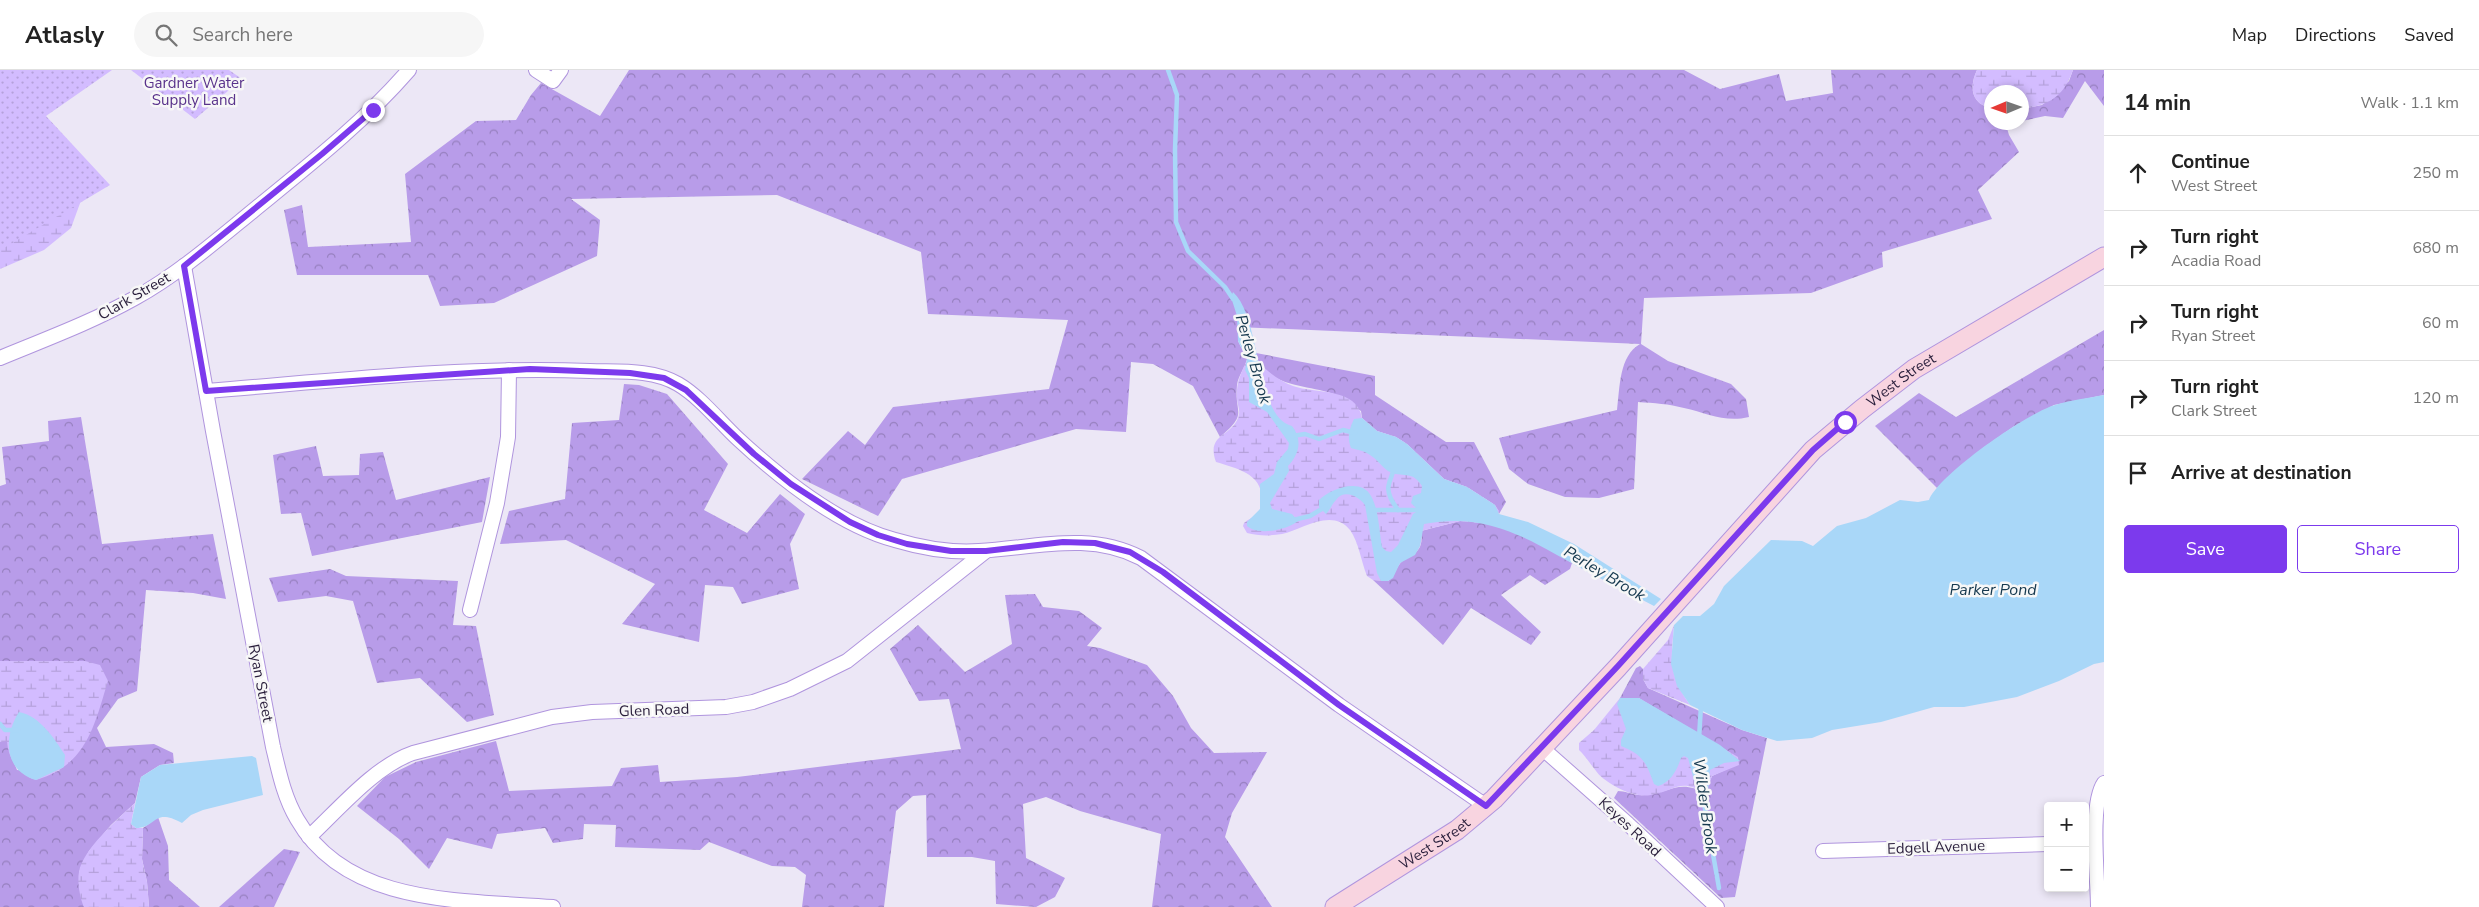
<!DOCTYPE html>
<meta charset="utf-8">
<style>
:root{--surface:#fff;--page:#f6f6f6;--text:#222;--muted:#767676;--line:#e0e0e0;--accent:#7c3aed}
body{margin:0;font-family:"Nunito Sans",sans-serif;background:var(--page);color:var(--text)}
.controls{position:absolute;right:15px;bottom:15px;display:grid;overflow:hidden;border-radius:5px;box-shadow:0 2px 8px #0003}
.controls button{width:45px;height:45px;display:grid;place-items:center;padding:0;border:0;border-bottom:1px solid var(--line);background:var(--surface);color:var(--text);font:25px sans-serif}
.compass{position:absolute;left:1984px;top:15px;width:45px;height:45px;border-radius:50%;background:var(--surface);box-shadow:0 2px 8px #0003;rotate:268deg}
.stop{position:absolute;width:15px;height:15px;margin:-11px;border:4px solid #7c3aed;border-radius:50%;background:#fff}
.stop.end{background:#7c3aed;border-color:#fff;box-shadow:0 1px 5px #0008}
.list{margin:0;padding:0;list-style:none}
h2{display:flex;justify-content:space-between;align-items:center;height:65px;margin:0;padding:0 20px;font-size:21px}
h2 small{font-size:16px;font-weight:400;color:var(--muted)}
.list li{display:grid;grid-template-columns:32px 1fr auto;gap:15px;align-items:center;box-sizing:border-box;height:75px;padding:0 20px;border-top:1px solid var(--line)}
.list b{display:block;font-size:19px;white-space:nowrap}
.list p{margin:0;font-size:16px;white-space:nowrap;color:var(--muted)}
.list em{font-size:16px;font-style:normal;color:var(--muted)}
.actions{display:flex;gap:10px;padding:15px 20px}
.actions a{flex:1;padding:11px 0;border:1px solid var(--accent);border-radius:5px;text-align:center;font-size:18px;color:var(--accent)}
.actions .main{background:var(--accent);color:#fff}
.icon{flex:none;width:28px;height:28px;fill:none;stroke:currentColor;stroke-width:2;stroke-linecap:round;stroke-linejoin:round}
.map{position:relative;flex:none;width:2104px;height:837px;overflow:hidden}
header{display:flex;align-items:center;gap:30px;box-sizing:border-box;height:70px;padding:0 25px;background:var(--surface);border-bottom:1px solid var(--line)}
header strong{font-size:24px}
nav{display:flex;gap:28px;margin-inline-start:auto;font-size:18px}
.search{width:350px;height:45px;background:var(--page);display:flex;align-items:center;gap:12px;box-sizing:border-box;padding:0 18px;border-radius:28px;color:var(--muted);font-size:19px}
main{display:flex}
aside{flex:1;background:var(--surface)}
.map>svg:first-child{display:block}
.forest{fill:url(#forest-crowns);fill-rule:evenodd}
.wetland{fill:url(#wetland-marsh)}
.park{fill:url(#park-dots)}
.water{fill:#a9d7f8}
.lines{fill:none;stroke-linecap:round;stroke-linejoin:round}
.stream{stroke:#a9d7f8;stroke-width:4.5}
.minor-casing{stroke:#b095de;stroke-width:16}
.secondary-casing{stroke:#b095de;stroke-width:21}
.minor{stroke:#fff;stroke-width:14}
.secondary{stroke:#f8d4e0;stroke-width:19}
.route{stroke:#7c3aed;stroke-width:6}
.labels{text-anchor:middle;stroke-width:5;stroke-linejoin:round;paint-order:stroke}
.park-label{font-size:15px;fill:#59328b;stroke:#f7f7f7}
.street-label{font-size:15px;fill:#291e3b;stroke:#f7f7f7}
.water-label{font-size:16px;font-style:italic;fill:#16394f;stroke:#f7f7f7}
</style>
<header>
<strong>Atlasly</strong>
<div class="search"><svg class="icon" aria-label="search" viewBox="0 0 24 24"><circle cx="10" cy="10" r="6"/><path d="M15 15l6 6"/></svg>Search here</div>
<nav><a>Map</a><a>Directions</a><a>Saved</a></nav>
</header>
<main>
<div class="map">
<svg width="2104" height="837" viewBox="0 0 2104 837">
<defs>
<pattern id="forest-crowns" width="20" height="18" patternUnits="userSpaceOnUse" patternTransform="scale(1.25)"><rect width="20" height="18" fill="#b89ce9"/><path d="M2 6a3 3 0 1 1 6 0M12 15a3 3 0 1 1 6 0" fill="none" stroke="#967fbe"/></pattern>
<pattern id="wetland-marsh" width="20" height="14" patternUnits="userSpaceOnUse" patternTransform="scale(1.25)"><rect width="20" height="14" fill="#d3bcff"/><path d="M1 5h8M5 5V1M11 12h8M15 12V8" fill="none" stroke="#b5a1db"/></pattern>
<pattern id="park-dots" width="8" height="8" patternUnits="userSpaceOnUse" patternTransform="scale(1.25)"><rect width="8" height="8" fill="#d3bcff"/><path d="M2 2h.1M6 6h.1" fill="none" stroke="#b5a1db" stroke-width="1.8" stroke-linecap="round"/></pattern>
</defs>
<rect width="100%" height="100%" fill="#ece7f6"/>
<g class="forest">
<path d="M629 0H1684L1720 19 1779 4 1786 31 1833 23 1831 0H1977C1969 17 1971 34 1991 38L1992 52 2015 53 2006 55 2009 65 2019 82 1978 120 1992 149 1882 182 1883 197 1811 223 1644 228 1641 274 1668 291 1731 314 1746 329 1749 347C1725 353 1707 343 1684 338 1669 334 1654 333 1638 332L1634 419 1599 428 1565 427 1528 414 1509 399 1499 368 1617 340C1620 317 1619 286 1640 274L1238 257V271L1247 289C1245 298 1238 306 1237 315 1234 345 1249 342 1220 367L1193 316 1153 294 1131 292 1126 362 1076 359 902 409 878 446 802 409 848 361 865 375 893 337 1049 319 1068 250 928 244 921 182 777 125 571 129 600 150 597 186 494 233 440 236 428 205H297L284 140 302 135 308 177 411 172 405 104 476 51 516 50 531 25 541 13 600 46Z"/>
<path d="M2073 0H2104V36L2085 11 2063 48 2045 46 2022 51V39L2042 35 2069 11Z"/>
<path d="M2104 260V325L2054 335 2013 357 1983 378 1937 418 1875 356 1919 323 1956 347Z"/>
<path d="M1256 283 1375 306V325L1446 372H1474L1506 432 1499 444 1495 435 1467 417 1444 409 1407 374 1396 367 1377 361 1362 348 1361 341C1353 336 1343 327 1334 324 1311 315 1262 317 1256 283Z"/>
<path d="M624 314 639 315 667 324 728 394 704 440 747 463 780 424 805 444 790 474 799 519 742 534 733 517 705 515 699 572 622 554 655 514 566 470 500 474 509 441 565 429 572 353 619 350Z"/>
<path d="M81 347 102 474 213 464 226 529 193 523 146 520 137 621 118 629 97 658 106 677 154 674 173 683 174 693 160 695 141 707 135 733 111 755 89 781 79 802 84 837H0V416L6 414 2 377 49 371 48 351ZM13 690 60 700 53 703 17 700Z"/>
<path d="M316 376 323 406 359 405 360 384 383 382 396 430 490 407 482 452 312 486 301 443 281 444 273 385Z"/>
<path d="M1460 451C1470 452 1481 452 1491 454 1520 460 1547 478 1572 493L1570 499 1545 515 1530 505 1501 525 1541 562 1531 575 1471 538 1443 575 1373 510 1388 511C1394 507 1394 501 1399 495 1408 482 1425 487 1421 461Z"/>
<path d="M330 499 346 506 458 511 453 555 476 556 494 645 467 652 420 608 377 613 353 531 326 526 278 532 269 508Z"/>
<path d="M1035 524 1043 537 1079 541 1102 558 1087 576 1100 578 1147 595 1173 626 1191 658 1214 683 1267 682 1232 743 1225 767 1272 837H1152L1161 764 1080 741 1046 727 1023 734 1026 788 1065 808 1055 827 1036 837 996 834 995 791 972 787H927L926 725 913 726 896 741 884 837H802L806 805 795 797 772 796 709 772 700 780 615 777 616 755 584 754 583 769 553 773 545 758 497 764 492 779 447 768 429 799 399 769 357 736 385 707 416 692 496 671 509 721 612 716 621 698 658 695 660 712 737 707 961 679 949 629 919 631 890 579 918 555 965 602 1012 574 1005 525Z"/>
<path d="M1640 596 1643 599V609L1648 618 1742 660 1767 668 1735 827 1721 828 1614 728 1618 721C1625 721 1631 724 1638 725 1665 727 1679 706 1705 724L1712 706 1725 700 1639 628H1620L1636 598Z"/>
<path d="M158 747 168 776 169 810 200 837H149L147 812 142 789 143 758Z"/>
<path d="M284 779 300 782 274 837H219Z"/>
</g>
<g class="wetland">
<path d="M1977 0H2073C2063 27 2050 35 2022 39V22H1992L1991 38C1971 34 1969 17 1977 0Z"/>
<path d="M0 100 83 125 71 158 44 180 0 199Z"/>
<path d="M1246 292H1258C1268 302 1280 311 1293 316 1315 324 1357 317 1362 348L1377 361 1396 367 1407 374 1444 409 1467 417 1495 435 1499 441 1491 454 1460 451 1421 461C1424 487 1408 482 1399 495 1394 501 1394 507 1388 511L1373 510 1367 506C1361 491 1359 473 1350 460 1332 437 1301 460 1282 464 1271 466 1258 466 1247 463L1243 456 1244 453C1248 449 1253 448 1257 444 1261 441 1261 433 1262 429 1262 403 1235 398 1216 392 1205 362 1235 367 1239 344 1240 340 1237 333 1237 329 1236 314 1240 305 1246 292Z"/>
<path d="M1674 555C1671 591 1668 603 1690 635L1648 618 1643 609V599L1668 570Z"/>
<path d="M0 591H85L100 595 108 611C94 656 87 695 36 710 19 705 8 689 7 671L0 672Z"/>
<path d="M1620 628H1639L1738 687 1739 695 1712 706 1705 724C1681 707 1675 721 1651 725 1635 728 1616 718 1604 709 1597 705 1587 687 1579 680V673L1594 660Z"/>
<path d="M135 733 131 754 136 758H143L142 789 147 812 149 837H84C80 829 77 811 79 802 83 779 118 749 135 733Z"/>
</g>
<g class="park">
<path d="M0 0H112L46 46 110 115 4 178H0Z"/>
<path d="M131 0H229L242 9 195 49Z"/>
</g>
<g class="water">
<path d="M1233 222C1262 248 1254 346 1292 356 1303 370 1299 384 1288 396L1289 401 1270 433 1272 439 1292 444 1298 451C1287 460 1258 466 1247 456V452L1260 439V414L1274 404 1277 392 1288 379 1289 373 1267 342 1249 332V308L1245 300 1247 289 1238 271 1237 246 1231 227Z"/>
<path d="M2104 325V592L2094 594 2059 611 2017 627 1964 637H1934L1881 652 1832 660 1812 668 1777 671 1742 660 1690 635 1677 616 1671 594 1674 555 1683 546H1700L1714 534 1724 516 1771 470 1802 471 1813 476 1837 456 1866 448 1900 430 1918 432 1929 430C1939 404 2027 343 2055 335 2071 330 2088 328 2104 325Z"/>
<path d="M1362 348 1377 361 1396 367 1407 374 1444 409 1467 417 1495 435 1499 444 1528 452 1574 474 1661 529 1654 536C1632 524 1608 513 1586 501 1531 471 1490 441 1424 454L1420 476 1415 485 1400 493 1393 508 1388 511H1381L1377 503 1365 435C1358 426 1344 419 1336 430 1332 434 1330 440 1326 444L1319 437V430C1330 419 1361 407 1371 426 1379 440 1379 461 1382 477L1386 481 1391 482 1398 475 1413 444 1416 442 1417 439 1411 433 1413 426 1421 423 1422 416C1411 399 1403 409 1388 401 1381 396 1377 389 1370 385 1365 381 1358 380 1351 378 1347 368 1349 359 1354 349Z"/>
<path d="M1620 628H1639L1720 675 1740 691 1724 693 1710 700 1708 722 1705 724 1696 718 1688 688 1684 686 1681 688C1677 700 1671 712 1658 716L1654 714C1646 692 1643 685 1621 676V670L1626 659 1617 634Z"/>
<path d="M19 642C40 646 54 668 65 685L64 697 36 710C4 701 3 667 19 642Z"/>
<path d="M252 686 256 688 263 725 203 740 191 745 182 753C153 737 157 758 136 758L131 754 141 707 160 695Z"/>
</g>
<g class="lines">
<g class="stream">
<path d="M1168 0 1177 25 1175 80 1176 152 1188 181 1225 217 1233 229"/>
<path d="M1292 366 1305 364 1319 369 1343 360 1355 363"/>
<path d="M1393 399C1393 406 1390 408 1389 414 1386 423 1393 433 1398 440"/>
<path d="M1371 440H1420"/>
<path d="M1293 450 1310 446 1325 437"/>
<path d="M0 654 5 660H18"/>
<path d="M1699 668 1701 636"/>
<path d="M1701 716 1719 818"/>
</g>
<defs>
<g id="minor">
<path d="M536 0 553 11 561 0"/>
<path d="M184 196 213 361 273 677C279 702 284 727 297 749 347 837 466 830 553 837"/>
<path d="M0 288C46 269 92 252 135 228 178 204 216 171 254 140 308 96 363 53 409 0"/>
<path d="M206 321C333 311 462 296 590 301 619 302 652 299 678 314 700 327 719 351 737 368 780 408 838 455 895 470 922 478 951 483 979 481 1035 478 1088 461 1141 488L1339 635 1486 736"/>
<path d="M470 540 497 433 508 367 509 300"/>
<path d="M1542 678 1628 754 1717 837"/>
<path d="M309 767C338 740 375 696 413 683L552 647 592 642 726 637 753 632 790 619 847 591 986 481"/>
<path d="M1823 781 2048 774"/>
<path d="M2098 837C2098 808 2089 735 2104 713"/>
</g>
<g id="secondary">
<path id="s1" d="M1335 837 1457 760 1494 729 1618 597 1813 380 1862 339 1914 299 2104 187"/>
</g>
</defs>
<use href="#minor" class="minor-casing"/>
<use href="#secondary" class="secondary-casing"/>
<use href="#minor" class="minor"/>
<use href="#secondary" class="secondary"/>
</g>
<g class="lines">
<path class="route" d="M373 40 322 84 184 196 206 321 530 299 630 303 664 308 686 320 754 384 791 414 850 452 878 465 907 474 951 481H986L1063 472 1095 473 1130 482 1163 502 1339 635 1486 736 1618 596 1813 380 1845 352"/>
</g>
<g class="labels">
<g class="park-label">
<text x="194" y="18">Gardner Water<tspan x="194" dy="17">Supply Land</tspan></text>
</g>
<g class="street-label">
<text transform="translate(134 226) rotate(-30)" y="5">Clark Street</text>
<text dy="5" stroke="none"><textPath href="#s1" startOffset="778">West Street</textPath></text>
<text transform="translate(261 613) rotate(79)" y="5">Ryan Street</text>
<text transform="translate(654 640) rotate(-2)" y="5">Glen Road</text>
<text transform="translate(1630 757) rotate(43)" y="5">Keyes Road</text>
<text dy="5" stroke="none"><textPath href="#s1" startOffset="118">West Street</textPath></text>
<text transform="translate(1936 777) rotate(-2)" y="5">Edgell Avenue</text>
</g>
<g class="water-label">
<text transform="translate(1254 289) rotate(74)" y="6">Perley Brook</text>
<text transform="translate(1605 503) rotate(31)" y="6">Perley Brook</text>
<text x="1993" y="525">Parker Pond</text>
<text transform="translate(1706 736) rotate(82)" y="6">Wilder Brook</text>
</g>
</g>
</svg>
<div class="controls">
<button>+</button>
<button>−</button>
</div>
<svg class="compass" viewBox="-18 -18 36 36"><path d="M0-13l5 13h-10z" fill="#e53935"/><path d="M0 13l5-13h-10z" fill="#767676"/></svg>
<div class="stop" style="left:1845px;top:352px"></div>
<div class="stop end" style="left:373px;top:40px"></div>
</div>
<aside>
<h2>14 min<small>Walk · 1.1 km</small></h2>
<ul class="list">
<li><svg class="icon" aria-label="ahead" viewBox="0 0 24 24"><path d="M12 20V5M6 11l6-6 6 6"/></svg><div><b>Continue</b><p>West Street</p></div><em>250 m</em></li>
<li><svg class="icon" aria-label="right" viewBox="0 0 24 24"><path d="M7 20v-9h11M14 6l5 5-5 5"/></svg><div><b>Turn right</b><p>Acadia Road</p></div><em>680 m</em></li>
<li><svg class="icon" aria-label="right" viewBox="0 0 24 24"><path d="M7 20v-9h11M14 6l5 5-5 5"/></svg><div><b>Turn right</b><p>Ryan Street</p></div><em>60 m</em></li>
<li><svg class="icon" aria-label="right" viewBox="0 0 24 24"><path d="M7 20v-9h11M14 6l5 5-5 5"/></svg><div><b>Turn right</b><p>Clark Street</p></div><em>120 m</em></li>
<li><svg class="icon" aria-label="arrive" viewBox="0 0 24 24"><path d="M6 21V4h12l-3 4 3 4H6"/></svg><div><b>Arrive at destination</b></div></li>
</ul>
<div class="actions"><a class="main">Save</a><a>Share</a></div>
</aside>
</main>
